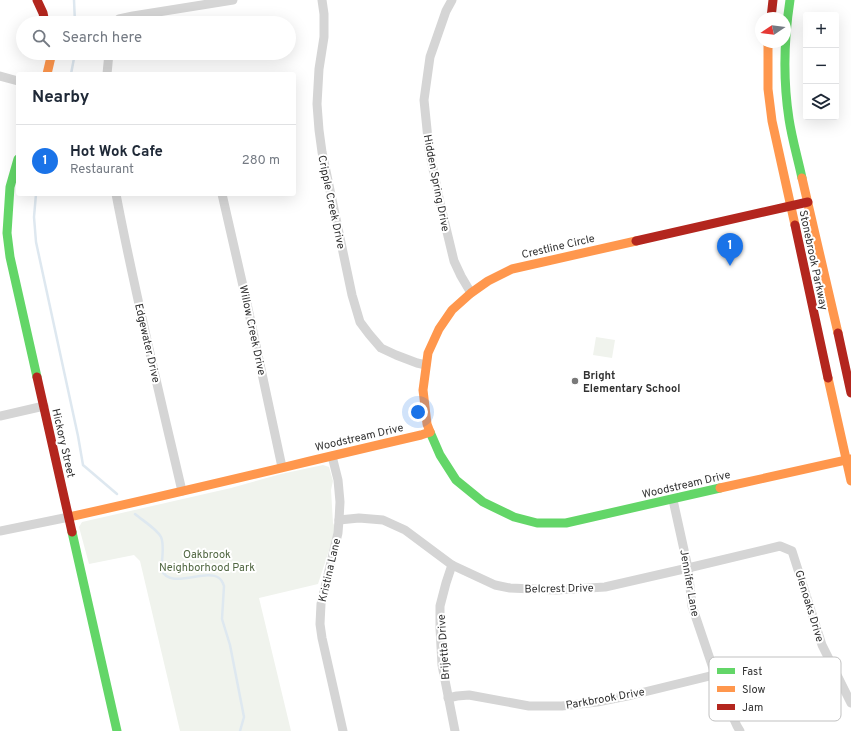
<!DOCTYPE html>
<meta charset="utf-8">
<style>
:root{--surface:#fff;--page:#f6f6f7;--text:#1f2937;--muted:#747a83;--line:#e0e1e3;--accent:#1a73e8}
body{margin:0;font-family:Overpass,sans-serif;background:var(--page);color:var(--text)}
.controls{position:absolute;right:12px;top:12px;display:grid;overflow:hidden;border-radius:4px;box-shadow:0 4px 16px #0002}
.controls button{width:36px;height:36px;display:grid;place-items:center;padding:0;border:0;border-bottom:1px solid var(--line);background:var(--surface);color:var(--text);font:20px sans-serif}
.compass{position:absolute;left:755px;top:12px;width:36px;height:36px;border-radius:50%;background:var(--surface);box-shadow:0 4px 16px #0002;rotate:257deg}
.you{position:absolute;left:418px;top:412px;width:14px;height:14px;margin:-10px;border:3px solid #fff;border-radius:50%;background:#1a73e8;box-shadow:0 0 0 6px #1a73e833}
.badge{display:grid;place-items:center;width:26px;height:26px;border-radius:50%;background:var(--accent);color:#fff;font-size:13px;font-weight:700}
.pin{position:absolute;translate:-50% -33px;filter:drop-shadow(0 1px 2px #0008)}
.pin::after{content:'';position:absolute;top:21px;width:14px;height:12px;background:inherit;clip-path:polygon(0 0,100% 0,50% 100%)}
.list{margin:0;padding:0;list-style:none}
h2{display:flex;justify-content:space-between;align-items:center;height:52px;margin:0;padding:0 16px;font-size:17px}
h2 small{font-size:13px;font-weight:400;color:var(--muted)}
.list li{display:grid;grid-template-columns:26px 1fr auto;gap:12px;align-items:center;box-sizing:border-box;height:72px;padding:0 16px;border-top:1px solid var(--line)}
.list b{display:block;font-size:15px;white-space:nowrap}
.list p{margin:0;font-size:13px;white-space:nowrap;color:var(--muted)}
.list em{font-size:13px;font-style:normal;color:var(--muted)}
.icon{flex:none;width:22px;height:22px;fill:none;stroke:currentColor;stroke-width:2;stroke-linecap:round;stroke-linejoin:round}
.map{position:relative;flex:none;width:851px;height:731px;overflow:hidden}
.search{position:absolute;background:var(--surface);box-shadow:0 4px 16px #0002;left:16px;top:16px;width:280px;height:44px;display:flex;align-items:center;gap:10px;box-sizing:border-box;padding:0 14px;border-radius:22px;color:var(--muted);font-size:15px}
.panel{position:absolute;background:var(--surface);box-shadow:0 4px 16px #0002;left:16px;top:72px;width:280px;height:124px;border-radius:4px}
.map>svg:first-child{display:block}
.green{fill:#f0f3ed}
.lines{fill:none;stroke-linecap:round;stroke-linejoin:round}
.stream{stroke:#dee8f0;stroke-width:2.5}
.street{stroke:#d5d5d5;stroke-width:9}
.fast{stroke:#63d668;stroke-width:9}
.slow{stroke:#ff974d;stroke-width:9}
.jam{stroke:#b3261e;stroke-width:9}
.poi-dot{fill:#797979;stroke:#fff;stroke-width:1.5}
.labels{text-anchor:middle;stroke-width:4;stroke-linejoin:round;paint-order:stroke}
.street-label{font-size:11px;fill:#313131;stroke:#fff}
.poi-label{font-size:11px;font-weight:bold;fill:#313131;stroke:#fff;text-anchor:start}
.park-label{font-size:11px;fill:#526843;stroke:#fff}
.key{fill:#fff;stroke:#c1c1c1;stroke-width:1}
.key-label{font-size:11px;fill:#313131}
</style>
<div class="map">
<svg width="851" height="731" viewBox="0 0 851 731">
<rect width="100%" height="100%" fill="#fff"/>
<g class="green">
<path d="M596 337 615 340 612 358 593 355Z"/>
<path d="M323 465 329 467 333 481 331 490 333 523 336 529 318 584 259 598 291 731H180L140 561 134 555 89 564 79 527 82 522 231 488 281 474Z"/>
</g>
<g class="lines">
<g class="stream">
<path d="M74 0 75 23"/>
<path d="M71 74 75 53"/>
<path d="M36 194 34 217 36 242 78 436 83 465 117 494"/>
<path d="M135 514C142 520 157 529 161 537 164 544 162 562 161 569 170 591 205 568 219 578 222 580 223 583 224 586L222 619 230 645 244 717 240 731"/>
</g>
<g class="street">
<path d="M322 0 324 14V37L319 69 317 104 319 130 322 152 352 295 360 322 369 334 381 348 396 355 417 363 426 365"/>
<path d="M452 0 446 11 430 57 424 100 429 149 440 203 454 261 461 276 471 293"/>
<path d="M115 23 119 19 133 16 233 0"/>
<path d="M107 74 109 53"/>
<path d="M0 76 18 81"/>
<path d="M116 194C135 294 159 392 182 491"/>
<path d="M222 194 246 299 282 467"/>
<path d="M0 416 44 406"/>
<path d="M332 456 338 480 340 502 339 520 338 533 321 604 320 624 322 638 343 731"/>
<path d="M673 500 688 568 692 606 714 671V675L737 726 740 731"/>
<path d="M339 520 359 518 383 520 405 530 452 565 495 585 510 588 556 590 605 587 688 568 780 546 792 551 822 645 851 703"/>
<path d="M0 531 69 517"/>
<path d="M452 565 446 583 440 606V628L442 665 455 731"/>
<path d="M448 698 457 696 469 695 529 706H562L597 702 632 695 714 675"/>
</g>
<g class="fast">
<path d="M790 0C784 39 783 80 789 119 792 139 798 159 802 178"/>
<path d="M18 159 10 187 7 233 10 257 37 377"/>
<path d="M430 432 440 455 456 480 483 502 514 517 537 523H566L720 488"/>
<path d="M72 532 117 731"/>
</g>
<g class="slow">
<path d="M768 42V89L772 121 795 225"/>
<path d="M47 74 51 57 50 53"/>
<path d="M802 178 838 333"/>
<path d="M828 378 851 481"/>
<path d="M430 432 427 424 423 390 428 353 439 329 452 310 471 293 488 281 512 269 636 241"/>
<path d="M720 488 851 459"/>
<path d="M69 517C187 491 304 462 421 435L430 432"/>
</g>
<g class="jam">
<path d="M37 0 43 13 45 23"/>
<path d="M771 18 773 0"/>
<path d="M795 225 828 378"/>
<path d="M636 241 808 202"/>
<path d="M838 333 851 393"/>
<path d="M37 377 72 532"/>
</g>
</g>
<circle class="poi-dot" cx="575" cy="381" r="4"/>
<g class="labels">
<g class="street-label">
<text transform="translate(437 183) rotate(79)" y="4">Hidden Spring Drive</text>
<text transform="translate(332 202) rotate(78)" y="4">Cripple Creek Drive</text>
<text transform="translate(558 246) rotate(-13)" y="4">Crestline Circle</text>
<text transform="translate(814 260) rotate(78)" y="4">Stonebrook Parkway</text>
<text transform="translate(253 330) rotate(78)" y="4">Willow Creek Drive</text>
<text transform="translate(148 343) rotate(77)" y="4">Edgewater Drive</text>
<text transform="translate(359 437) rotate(-13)" y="4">Woodstream Drive</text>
<text transform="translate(64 443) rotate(77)" y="4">Hickory Street</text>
<text transform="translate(686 484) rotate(-13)" y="4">Woodstream Drive</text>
<text transform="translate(329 570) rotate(-77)" y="4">Kristina Lane</text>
<text transform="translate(690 583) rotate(80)" y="4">Jennifer Lane</text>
<text transform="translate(559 588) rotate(-1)" y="4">Belcrest Drive</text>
<text transform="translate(810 606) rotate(73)" y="4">Glenoaks Drive</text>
<text transform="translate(443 647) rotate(-94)" y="4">Brijetta Drive</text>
<text transform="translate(605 698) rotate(-10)" y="4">Parkbrook Drive</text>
</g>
<g class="poi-label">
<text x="583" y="379">Bright<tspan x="583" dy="13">Elementary School</tspan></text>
</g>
<g class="park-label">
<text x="207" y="558">Oakbrook<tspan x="207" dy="13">Neighborhood Park</tspan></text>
</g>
</g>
<rect x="709" y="657" width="132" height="64" rx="6" class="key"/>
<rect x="717" y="668" width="18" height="6" fill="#63d668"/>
<rect x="717" y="686" width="18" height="6" fill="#ff974d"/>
<rect x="717" y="704" width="18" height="6" fill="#b3261e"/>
<g class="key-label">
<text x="742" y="675">Fast</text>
<text x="742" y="693">Slow</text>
<text x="742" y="711">Jam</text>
</g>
</svg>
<div class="controls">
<button>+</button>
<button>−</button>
<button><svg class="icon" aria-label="layers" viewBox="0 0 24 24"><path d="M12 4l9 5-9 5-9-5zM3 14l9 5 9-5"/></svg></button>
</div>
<svg class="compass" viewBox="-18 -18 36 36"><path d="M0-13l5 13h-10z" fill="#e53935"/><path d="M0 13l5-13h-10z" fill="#747a83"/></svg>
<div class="you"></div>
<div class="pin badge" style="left:730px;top:266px">1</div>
<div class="search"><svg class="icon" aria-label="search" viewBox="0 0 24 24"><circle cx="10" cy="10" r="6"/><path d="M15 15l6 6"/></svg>Search here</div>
<section class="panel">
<h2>Nearby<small></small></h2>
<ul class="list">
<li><span class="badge">1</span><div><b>Hot Wok Cafe</b><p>Restaurant</p></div><em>280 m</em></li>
</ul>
</section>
</div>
